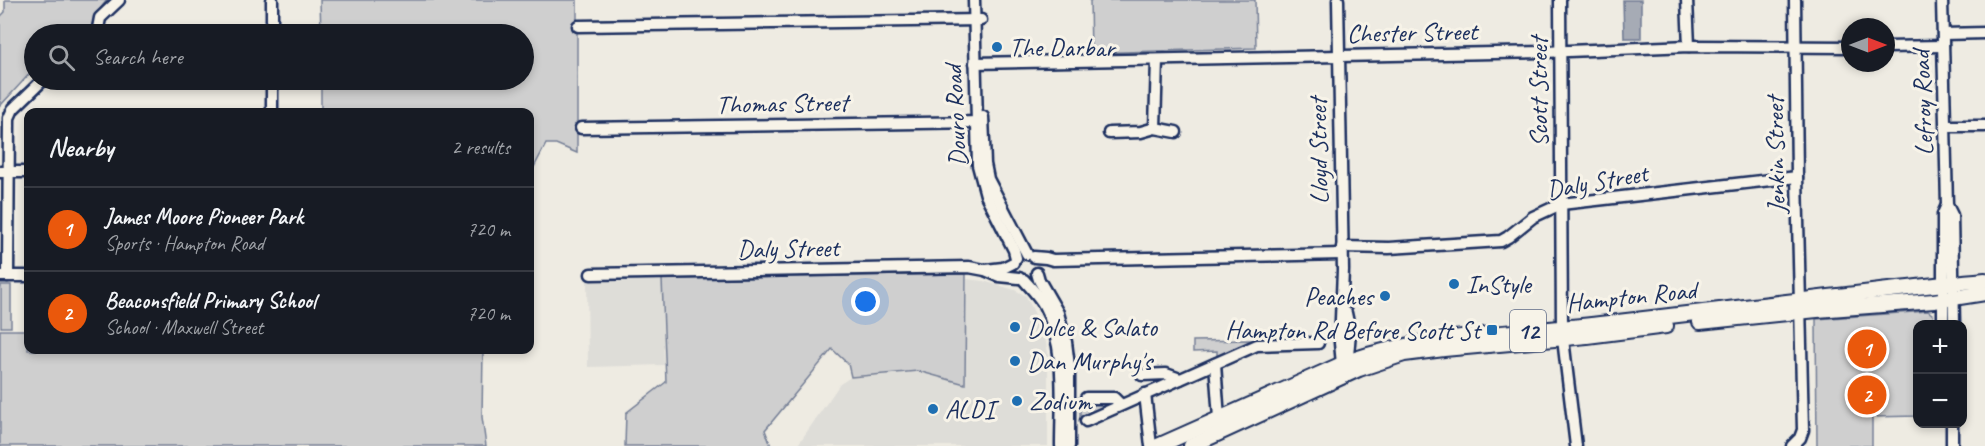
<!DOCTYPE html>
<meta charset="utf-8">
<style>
:root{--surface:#171b24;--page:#20242c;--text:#f1f3f6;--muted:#9ea1a6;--line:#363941;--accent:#ea580c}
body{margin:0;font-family:Caveat,sans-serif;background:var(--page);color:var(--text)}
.controls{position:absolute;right:18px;bottom:18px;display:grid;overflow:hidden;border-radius:12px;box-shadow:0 3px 9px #0003}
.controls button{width:54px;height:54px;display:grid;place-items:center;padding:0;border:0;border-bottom:2px solid var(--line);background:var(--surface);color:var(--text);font:30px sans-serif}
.compass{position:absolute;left:1841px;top:18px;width:54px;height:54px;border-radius:50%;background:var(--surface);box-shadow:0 3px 9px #0003;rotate:90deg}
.you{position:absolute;left:866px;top:302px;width:21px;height:21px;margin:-15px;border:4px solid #fff;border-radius:50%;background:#1a73e8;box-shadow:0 0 0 9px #1a73e833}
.badge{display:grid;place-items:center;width:39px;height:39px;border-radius:50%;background:var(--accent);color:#fff;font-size:20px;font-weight:700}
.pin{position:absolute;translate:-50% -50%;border:3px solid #fff;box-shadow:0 2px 6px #0006}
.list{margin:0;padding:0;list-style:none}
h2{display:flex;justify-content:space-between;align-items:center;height:78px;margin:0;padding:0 24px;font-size:26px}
h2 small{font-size:20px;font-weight:400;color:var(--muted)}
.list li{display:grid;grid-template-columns:39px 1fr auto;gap:18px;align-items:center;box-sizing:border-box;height:84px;padding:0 24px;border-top:2px solid var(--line)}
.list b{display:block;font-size:22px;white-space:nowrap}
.list p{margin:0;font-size:20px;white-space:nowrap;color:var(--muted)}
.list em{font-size:20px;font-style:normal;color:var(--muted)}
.icon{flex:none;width:33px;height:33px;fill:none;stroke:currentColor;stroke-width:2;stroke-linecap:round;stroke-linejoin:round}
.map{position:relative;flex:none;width:1985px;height:446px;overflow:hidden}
.search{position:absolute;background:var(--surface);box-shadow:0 3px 9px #0003;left:24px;top:24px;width:510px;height:66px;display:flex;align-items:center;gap:15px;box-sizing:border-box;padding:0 21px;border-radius:33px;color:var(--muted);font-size:22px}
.panel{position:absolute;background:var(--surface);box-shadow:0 3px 9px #0003;left:24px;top:108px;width:510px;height:246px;border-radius:12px}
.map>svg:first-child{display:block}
.built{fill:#deddd8}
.green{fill:#cfcfcf;stroke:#757f96;stroke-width:1.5}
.water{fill:#a6abb5;stroke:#6e7992;stroke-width:1.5}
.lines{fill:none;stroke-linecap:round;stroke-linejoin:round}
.minor-casing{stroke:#1b2f5e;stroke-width:15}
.major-casing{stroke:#1b2f5e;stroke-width:18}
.minor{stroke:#f7f3e8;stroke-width:10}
.major{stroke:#f7f3e8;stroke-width:14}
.poi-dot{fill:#1f6fb2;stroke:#f7f3e8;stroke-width:2}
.labels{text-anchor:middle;stroke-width:6;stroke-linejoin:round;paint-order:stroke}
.shield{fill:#f7f3e8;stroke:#5d6a87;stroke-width:1.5}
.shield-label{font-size:24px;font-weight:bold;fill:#1b2f5e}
.street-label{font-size:26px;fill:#1b2f5e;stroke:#f7f3e8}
.poi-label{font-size:26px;fill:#1b2f5e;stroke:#f7f3e8;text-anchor:start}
</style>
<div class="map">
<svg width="1985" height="446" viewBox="0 0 1985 446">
<rect width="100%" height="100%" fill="#eeebe2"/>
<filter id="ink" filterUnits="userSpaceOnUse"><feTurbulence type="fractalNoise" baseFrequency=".0167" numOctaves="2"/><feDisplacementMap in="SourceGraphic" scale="12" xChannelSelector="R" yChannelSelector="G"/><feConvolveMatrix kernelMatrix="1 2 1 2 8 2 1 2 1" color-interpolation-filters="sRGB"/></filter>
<g filter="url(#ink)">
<g class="built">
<path d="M662 279 664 365 588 367 587 280Z"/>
<path d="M967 279 983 281 1015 290 1026 296 1044 333 1048 353V446H797L840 384 851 377 918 371 965 383Z"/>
</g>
<g class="green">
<path d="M5 0H107C100 8 90 23 90 34H34V69L0 106V17L5 12Z"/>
<path d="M320 0H577V153L556 144H546L530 175V112H321V80H524V34H321Z"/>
<path d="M1090 0H1255L1256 48 1091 53Z"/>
<path d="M966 274 965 384 918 371 851 377 848 364 832 349 765 430 771 446H625L626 413 666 382 662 279Z"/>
<rect x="1" y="285" width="10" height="42"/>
<path d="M1928 311 1933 315 1934 324H1918L1917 416 1872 417V446H1817L1816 319Z"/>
<path d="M0 330H28V350H483L482 417 486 446H0Z"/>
<path d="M1251 340 1250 342 1217 356V351L1193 352V341Z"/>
<path d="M1113 402 1083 418H1080V403Z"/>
</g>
<path class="water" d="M1623 0H1641V38H1624Z"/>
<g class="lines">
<defs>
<g id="minor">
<path d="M974 0 978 165 986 195 1014 250 1016 258"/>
<path d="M1338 0 1343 270 1340 343 1342 364 1348 367"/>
<path d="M1560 0 1562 328"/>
<path d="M1687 0 1689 46"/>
<path d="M1942 0 1947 205 1943 214V324"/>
<path d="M578 26 981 20"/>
<path d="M97 34 100 18 119 0"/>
<path d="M272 34V0"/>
<path d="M1943 34 1985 33"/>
<path d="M1886 47 1943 46"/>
<path d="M975 63 1544 52 1689 46 1850 47"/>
<path d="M272 112V80"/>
<path d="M983 117 985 164 988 179 1027 254"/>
<path d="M1946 126H1985"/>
<path d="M581 128 983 122"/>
<path d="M1155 128 1157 60"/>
<path d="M1109 133 1141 132 1155 128 1176 132"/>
<path d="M0 172H28"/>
<path d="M1947 205 1952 215 1954 324"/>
<path d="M1342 247 1389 248 1501 241 1508 237 1533 217 1561 204 1797 177"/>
<path d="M1034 257 1046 258 1053 260 1342 254"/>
<path d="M986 270 1003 268 1013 263"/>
<path d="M1037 273 1039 280 1058 313 1066 342 1069 366V446"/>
<path d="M591 274 969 267 985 270 999 276 1019 278"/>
<path d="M0 276H28"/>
<path d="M8 276 9 118 13 109 43 80"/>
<path d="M1024 280C1031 288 1039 296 1044 305 1067 347 1061 400 1061 446"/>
<path d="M1346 313 1350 332 1347 368"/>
<path d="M1563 339 1576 446"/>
<path d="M1215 364 1219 418"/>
<path d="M1142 375 1166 374 1180 379"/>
<path d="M1145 394 1151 446"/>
<path d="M1086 398H1114L1120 404"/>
<path d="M1086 421 1257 345 1318 343"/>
<path d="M1952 424V446"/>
<path d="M1792 446 1800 438 1803 430 1797 177 1795 0"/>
</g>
<g id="major">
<path d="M1700 322 1817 310 1934 301 1985 293"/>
<path d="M1158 446 1349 361C1429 333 1516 334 1600 324 1728 310 1857 292 1985 280"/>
<path d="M1191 446 1359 369 1404 354 1444 349 1587 336 1666 326"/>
</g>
</defs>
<use href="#minor" class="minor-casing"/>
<use href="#major" class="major-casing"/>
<use href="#minor" class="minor"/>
<use href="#major" class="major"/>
</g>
</g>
<g class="poi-dot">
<circle cx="997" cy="47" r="6"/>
<circle cx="1454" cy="284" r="6"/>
<circle cx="1385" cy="296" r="6"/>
<circle cx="1015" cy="327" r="6"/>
<rect x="1486" y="324" width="12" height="12" rx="3"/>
<circle cx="1015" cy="361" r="6"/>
<circle cx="1017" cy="401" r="6"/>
<circle cx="933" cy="409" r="6"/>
</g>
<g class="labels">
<rect class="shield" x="1510" y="310" width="36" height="42" rx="4.5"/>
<g class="shield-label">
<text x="1528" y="339">12</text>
</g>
<g class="street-label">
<text transform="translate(1412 32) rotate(-1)" y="9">Chester Street</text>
<text transform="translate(1538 92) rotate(-90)" y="9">Scott Street</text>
<text transform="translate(782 103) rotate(-1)" y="9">Thomas Street</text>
<text transform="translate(1922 103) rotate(-92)" y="9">Lefroy Road</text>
<text transform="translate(955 116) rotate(-93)" y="9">Douro Road</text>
<text transform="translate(1318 151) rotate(-91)" y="9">Lloyd Street</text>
<text transform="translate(1775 155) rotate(-91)" y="9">Jenkin Street</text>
<text transform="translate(1597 181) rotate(-10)" y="9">Daly Street</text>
<text transform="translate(788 248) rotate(-1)" y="9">Daly Street</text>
<text transform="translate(1631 296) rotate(-6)" y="9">Hampton Road</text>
</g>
<g class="poi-label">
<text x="1009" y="56">The Darbar</text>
<text x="1466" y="293">InStyle</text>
<text x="1373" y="305" text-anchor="end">Peaches</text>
<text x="1027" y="336">Dolce &amp; Salato</text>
<text x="1480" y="339" text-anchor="end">Hampton Rd Before Scott St</text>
<text x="1027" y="370">Dan Murphy's</text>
<text x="1029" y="410">Zodium</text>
<text x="945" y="418">ALDI</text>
</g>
</g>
</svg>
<div class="controls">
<button>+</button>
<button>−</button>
</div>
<svg class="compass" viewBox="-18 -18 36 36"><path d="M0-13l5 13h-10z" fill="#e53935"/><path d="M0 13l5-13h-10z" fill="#9ea1a6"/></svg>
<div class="you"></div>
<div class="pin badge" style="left:1867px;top:349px">1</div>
<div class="pin badge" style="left:1867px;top:395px">2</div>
<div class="search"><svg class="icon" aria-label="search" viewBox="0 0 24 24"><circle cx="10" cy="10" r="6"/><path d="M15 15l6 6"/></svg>Search here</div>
<section class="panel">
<h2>Nearby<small>2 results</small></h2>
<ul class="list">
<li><span class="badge">1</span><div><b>James Moore Pioneer Park</b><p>Sports · Hampton Road</p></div><em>720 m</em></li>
<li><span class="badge">2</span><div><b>Beaconsfield Primary School</b><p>School · Maxwell Street</p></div><em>720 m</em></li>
</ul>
</section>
</div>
